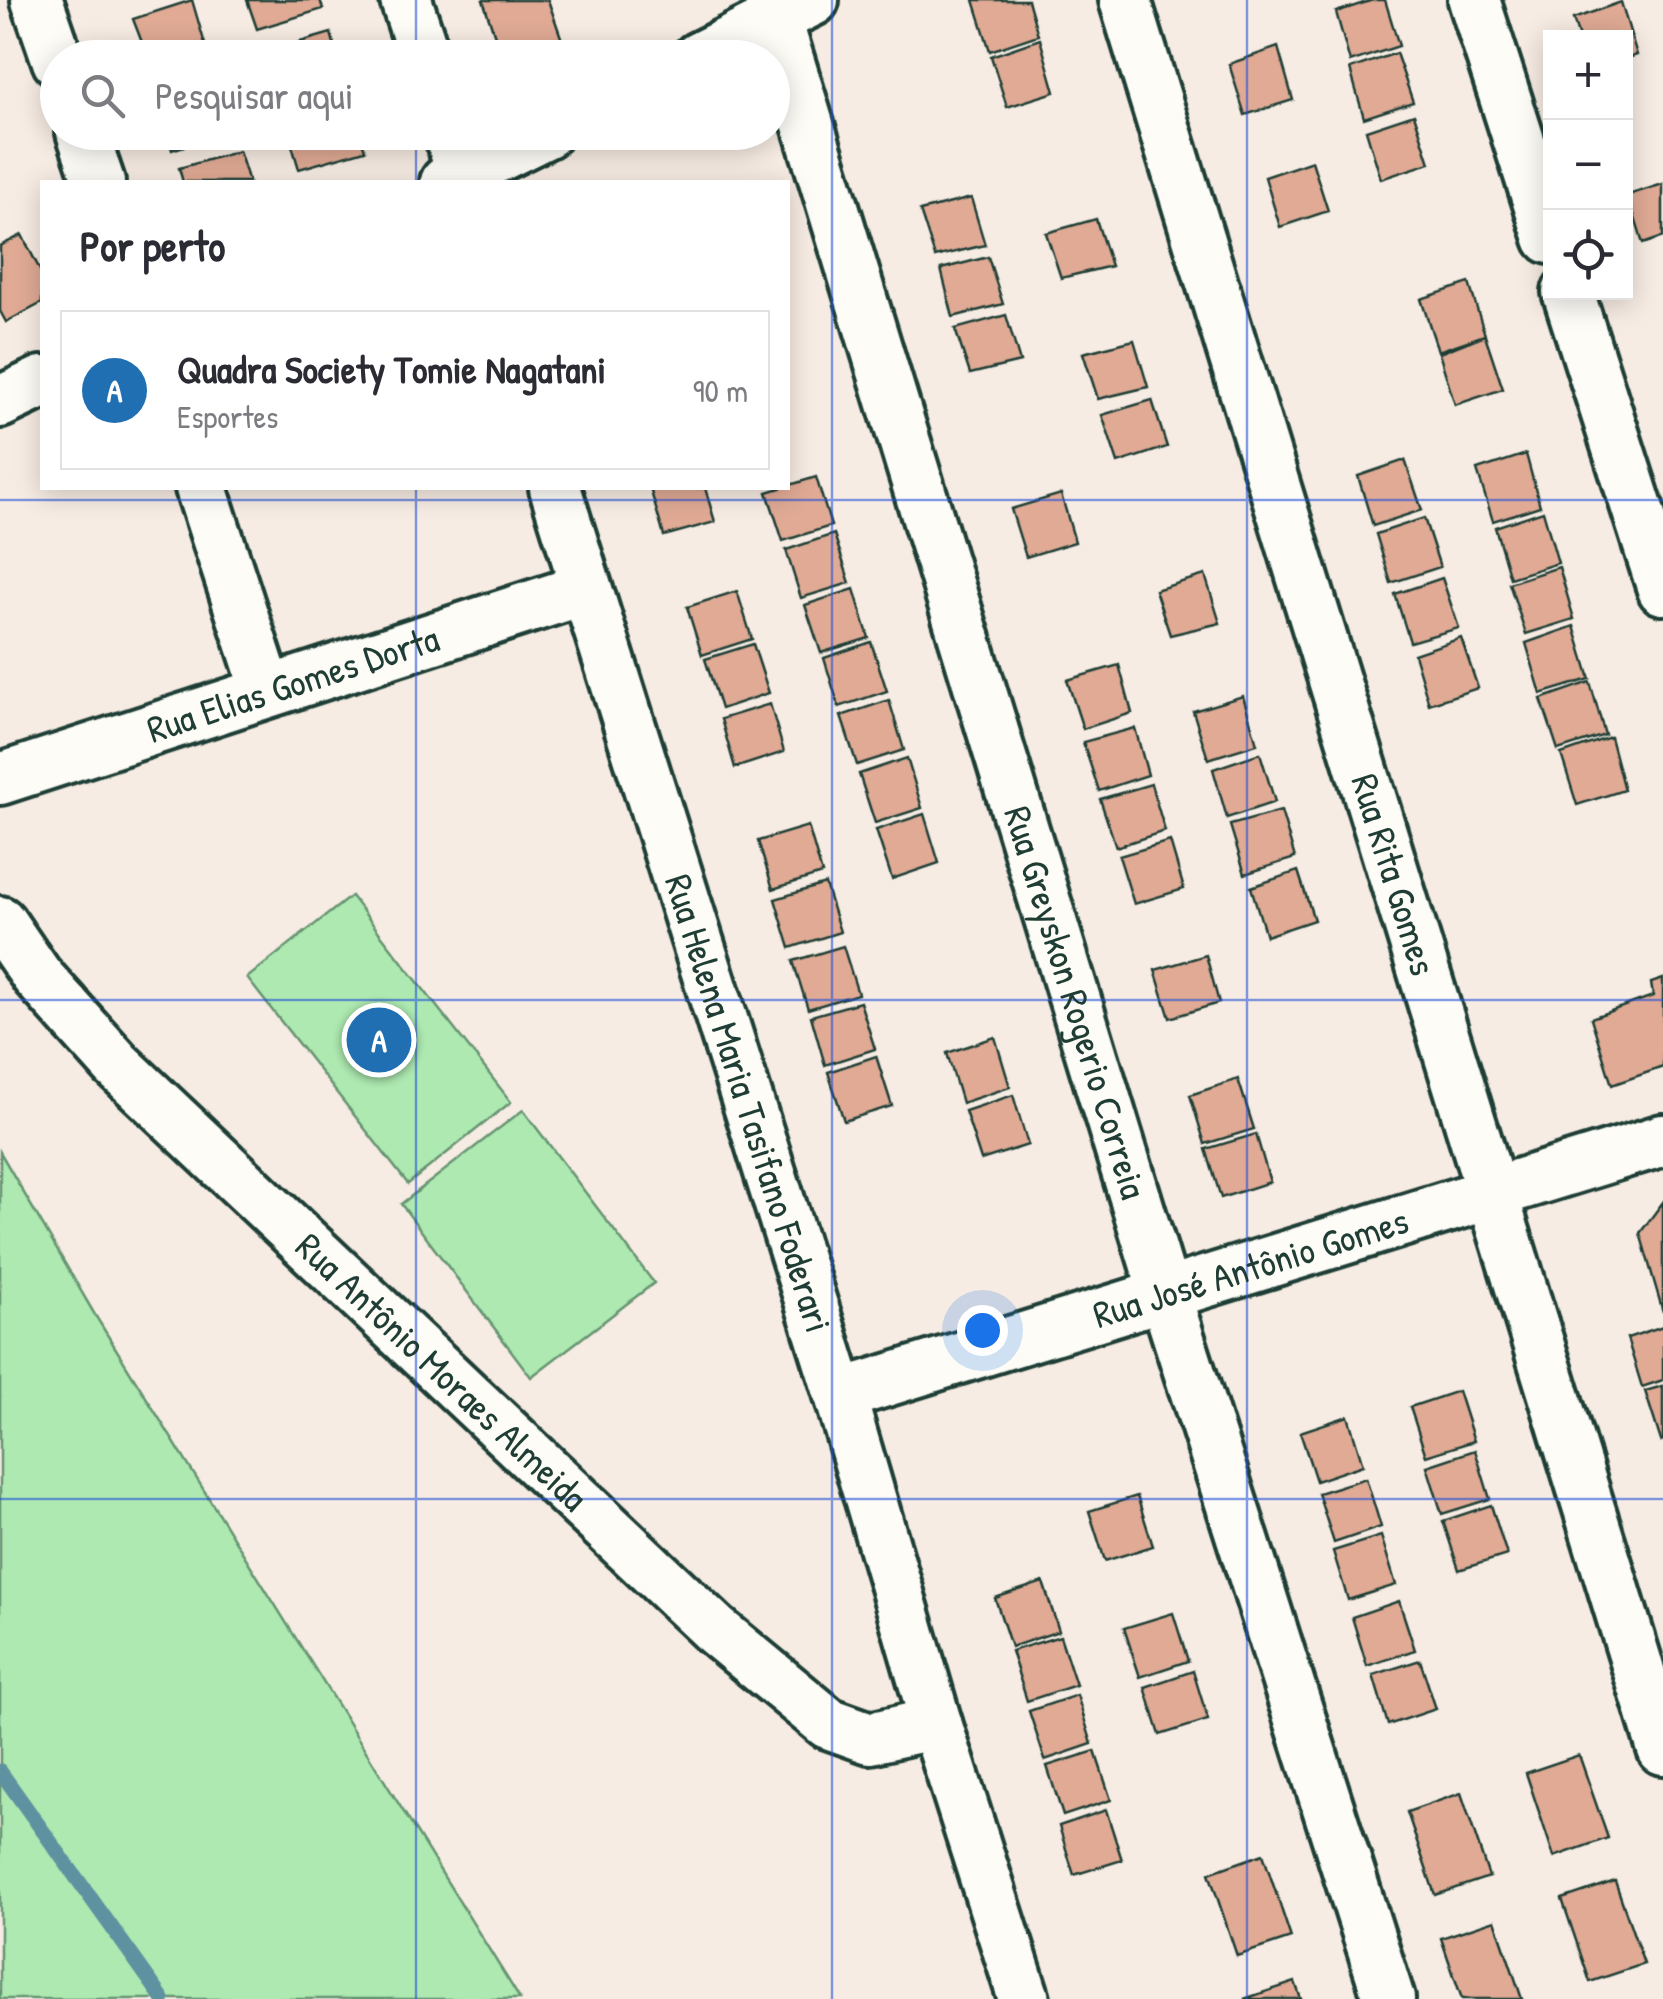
<!DOCTYPE html>
<html lang="pt">
<meta charset="utf-8">
<style>
:root{--surface:#fff;--page:#f7f7f7;--text:#2b2b33;--muted:#7c7c81;--line:#e1e1e2;--accent:#1f6fb2}
body{margin:0;font-family:"Patrick Hand",sans-serif;background:var(--page);color:var(--text)}
.controls{position:absolute;right:30px;top:30px;display:grid;overflow:hidden;border-radius:0px;box-shadow:0 5px 25px #0003}
.controls button{width:90px;height:90px;display:grid;place-items:center;padding:0;border:0;border-bottom:2px solid var(--line);background:var(--surface);color:var(--text);font:50px sans-serif}
.you{position:absolute;left:982px;top:1330px;width:35px;height:35px;margin:-25px;border:8px solid #fff;border-radius:50%;background:#1a73e8;box-shadow:0 0 0 15px #1a73e833}
.badge{display:grid;place-items:center;width:65px;height:65px;border-radius:50%;background:var(--accent);color:#fff;font-size:32px;font-weight:700}
.pin{position:absolute;translate:-50% -50%;border:5px solid #fff;box-shadow:0 2px 10px #0006}
.list{margin:0;padding:0;list-style:none}
h2{display:flex;justify-content:space-between;align-items:center;height:130px;margin:0;padding:0 40px;font-size:42px}
h2 small{font-size:32px;font-weight:400;color:var(--muted)}
.list li{display:grid;grid-template-columns:65px 1fr auto;gap:30px;align-items:center;box-sizing:border-box;height:160px;margin:0 20px 20px;padding:0 20px;border:2px solid var(--line);border-radius:0px}
.list b{display:block;font-size:38px;white-space:nowrap}
.list p{margin:0;font-size:32px;white-space:nowrap;color:var(--muted)}
.list em{font-size:32px;font-style:normal;color:var(--muted)}
.icon{flex:none;width:55px;height:55px;fill:none;stroke:currentColor;stroke-width:2;stroke-linecap:round;stroke-linejoin:round}
.map{position:relative;flex:none;width:1663px;height:1999px;overflow:hidden}
.search{position:absolute;background:var(--surface);box-shadow:0 5px 25px #0003;left:40px;top:40px;width:750px;height:110px;display:flex;align-items:center;gap:25px;box-sizing:border-box;padding:0 35px;border-radius:55px;color:var(--muted);font-size:38px}
.panel{position:absolute;background:var(--surface);box-shadow:0 5px 25px #0003;left:40px;top:180px;width:750px;height:310px;border-radius:0px}
.map>svg:first-child{display:block}
.green{fill:#ade9b0;stroke:#669372;stroke-width:2.5}
.lines{fill:none;stroke-linecap:round;stroke-linejoin:round}
.stream{stroke:#5e92a1;stroke-width:15}
.building{fill:#e0aa95;stroke:#1f3d34;stroke-width:2.5}
.minor-casing{stroke:#1f3d34;stroke-width:58}
.minor{stroke:#fdfcf7;stroke-width:50}
.grid{fill:none;stroke:#1d4ed8;stroke-width:2.5;stroke-opacity:0.55}
.labels{text-anchor:middle;stroke-width:8;stroke-linejoin:round;paint-order:stroke}
.street-label{font-size:38px;fill:#1f3d34;stroke:#fdfcf7}
</style>
<div class="map">
<svg width="1663" height="1999" viewBox="0 0 1663 1999">
<rect width="100%" height="100%" fill="#f7ece3"/>
<filter id="ink" filterUnits="userSpaceOnUse"><feTurbulence type="fractalNoise" baseFrequency=".01" numOctaves="2"/><feDisplacementMap in="SourceGraphic" scale="20" xChannelSelector="R" yChannelSelector="G"/><feConvolveMatrix kernelMatrix="1 2 1 2 8 2 1 2 1" color-interpolation-filters="sRGB"/></filter>
<g filter="url(#ink)">
<g class="green">
<path d="M351 896 511 1102 408 1184 247 978Z"/>
<path d="M523 1110 654 1283 531 1377 401 1204Z"/>
<path d="M0 1152 95 1315 520 1999H0Z"/>
</g>
<g class="lines">
<path class="stream" d="M0 1771 163 1999"/>
</g>
<g class="building">
<path d="M192 0 209 58H148L133 19Z"/>
<path d="M247 0H320L323 9 257 29Z"/>
<path d="M483 0H548L563 43 521 58H502Z"/>
<path d="M974 0H1028L1038 35 990 51Z"/>
<path d="M1373 0H1385L1399 46 1350 62 1336 12Z"/>
<path d="M1621 2 1637 55 1626 59V38H1579L1573 19Z"/>
<path d="M331 33 338 58H267L266 52Z"/>
<path d="M1040 39 1055 92 1007 107 991 56Z"/>
<path d="M1278 47 1293 100 1245 115 1229 64Z"/>
<path d="M1396 53 1413 102 1364 118 1350 69Z"/>
<path d="M1414 114 1430 163 1381 179 1366 130Z"/>
<path d="M167 132H227L172 150Z"/>
<path d="M288 132H359L365 150 299 169Z"/>
<path d="M239 151 249 182H183L179 168Z"/>
<path d="M1312 161 1328 211 1280 227 1265 177Z"/>
<path d="M1663 184V237L1643 244 1628 195Z"/>
<path d="M971 198 985 245 935 257 920 211Z"/>
<path d="M1096 219 1111 266 1061 278 1046 233Z"/>
<path d="M22 235 42 274V303L6 322 0 311V246Z"/>
<path d="M988 257 1003 304 953 317 941 269Z"/>
<path d="M1469 283 1485 335 1438 351 1421 299Z"/>
<path d="M1006 315 1020 362 970 374 955 329Z"/>
<path d="M1485 335 1503 389 1455 405 1439 353Z"/>
<path d="M1134 340 1148 387 1098 399 1083 353Z"/>
<path d="M1152 400 1167 447 1118 463 1102 415Z"/>
<path d="M1526 454 1540 506 1493 521 1477 470Z"/>
<path d="M1405 460 1422 510 1373 526 1358 476Z"/>
<path d="M816 477 831 526 783 541 767 492Z"/>
<path d="M650 488H705L715 522 664 536Z"/>
<path d="M1061 494 1075 542 1026 557 1011 509Z"/>
<path d="M1543 511 1558 563 1510 578 1495 527Z"/>
<path d="M1424 518 1440 567 1391 583 1376 534Z"/>
<path d="M834 534 850 583 801 598 786 550Z"/>
<path d="M1559 567 1574 619 1526 634 1509 583Z"/>
<path d="M1205 575 1220 623 1170 635 1155 590Z"/>
<path d="M1442 578 1459 628 1410 642 1395 594Z"/>
<path d="M854 589 869 638 821 653 805 605Z"/>
<path d="M737 591 752 639 702 655 687 607Z"/>
<path d="M1574 626 1590 679 1541 694 1526 643Z"/>
<path d="M1461 638 1478 688 1429 704 1414 654Z"/>
<path d="M871 642 887 691 839 707 824 658Z"/>
<path d="M753 644 769 693 721 709 705 659Z"/>
<path d="M1119 665 1132 713 1083 729 1067 680Z"/>
<path d="M1590 682 1605 735 1558 750 1541 699Z"/>
<path d="M1243 696 1257 744 1208 759 1193 711Z"/>
<path d="M889 700 904 750 857 765 841 716Z"/>
<path d="M770 704 784 752 735 768 721 719Z"/>
<path d="M1135 728 1148 775 1099 791 1083 742Z"/>
<path d="M1610 737 1624 790 1577 805 1561 754Z"/>
<path d="M1260 753 1275 802 1227 818 1213 769Z"/>
<path d="M907 758 922 808 875 823 859 774Z"/>
<path d="M1151 784 1165 831 1116 847 1100 799Z"/>
<path d="M1281 811 1295 858 1245 874 1230 825Z"/>
<path d="M924 814 939 863 892 879 876 830Z"/>
<path d="M808 826 822 874 773 889 758 841Z"/>
<path d="M1170 841 1184 889 1134 904 1119 856Z"/>
<path d="M1298 871 1314 920 1266 936 1251 887Z"/>
<path d="M825 884 840 932 790 948 775 899Z"/>
<path d="M843 946 858 994 808 1009 793 961Z"/>
<path d="M1206 955 1219 1003 1170 1018 1155 970Z"/>
<path d="M1663 979V1067L1612 1085 1591 1018 1653 996 1651 983Z"/>
<path d="M860 1002 875 1049 825 1065 811 1016Z"/>
<path d="M995 1037 1010 1087 962 1103 947 1053Z"/>
<path d="M876 1056 892 1106 844 1121 828 1072Z"/>
<path d="M1238 1079 1254 1129 1205 1144 1190 1095Z"/>
<path d="M1013 1095 1028 1145 981 1160 965 1111Z"/>
<path d="M1256 1134 1270 1182 1221 1198 1206 1149Z"/>
<path d="M1663 1202V1312L1640 1233Z"/>
<path d="M1663 1326V1380L1642 1387 1627 1338Z"/>
<path d="M1663 1386V1440L1661 1441 1645 1391Z"/>
<path d="M1458 1391 1474 1441 1426 1456 1410 1407Z"/>
<path d="M1348 1416 1363 1465 1316 1481 1300 1432Z"/>
<path d="M1475 1450 1490 1499 1442 1514 1427 1466Z"/>
<path d="M1366 1478 1381 1527 1334 1543 1318 1493Z"/>
<path d="M1137 1496 1153 1546 1105 1561 1089 1511Z"/>
<path d="M1491 1505 1507 1555 1459 1570 1443 1521Z"/>
<path d="M1381 1536 1396 1585 1348 1600 1333 1551Z"/>
<path d="M1043 1582 1059 1631 1011 1647 995 1598Z"/>
<path d="M1399 1601 1415 1650 1367 1666 1352 1617Z"/>
<path d="M1173 1613 1188 1661 1140 1677 1124 1628Z"/>
<path d="M1060 1636 1076 1685 1027 1701 1011 1651Z"/>
<path d="M1420 1660 1436 1709 1388 1725 1373 1675Z"/>
<path d="M1193 1671 1208 1720 1160 1735 1145 1687Z"/>
<path d="M1077 1695 1092 1744 1045 1760 1029 1711Z"/>
<path d="M1095 1751 1111 1800 1063 1816 1047 1766Z"/>
<path d="M1579 1755 1608 1838 1554 1857 1526 1773Z"/>
<path d="M1461 1793 1489 1877 1435 1895 1407 1812Z"/>
<path d="M1106 1810 1122 1860 1074 1875 1059 1826Z"/>
<path d="M1263 1854 1291 1938 1237 1956 1209 1873Z"/>
<path d="M1615 1881 1644 1964 1590 1982 1562 1899Z"/>
<path d="M1495 1920 1522 1999H1462L1441 1938Z"/>
<path d="M1295 1982 1301 1999H1244Z"/>
</g>
<g class="lines">
<defs>
<g id="minor">
<path d="M37 0 58 61"/>
<path d="M406 0 425 58"/>
<path id="s1" d="M770 0 1164 1292 1389 1999"/>
<path id="s2" d="M1125 0 1663 1749"/>
<path d="M1474 0 1550 238"/>
<path d="M698 58 813 0"/>
<path d="M82 132 99 182"/>
<path d="M449 132 465 182"/>
<path d="M446 182 547 132"/>
<path d="M1568 292 1663 589"/>
<path d="M0 402 42 382"/>
<path d="M201 488 267 691"/>
<path id="s3" d="M555 488 840 1395 936 1723 1024 1999"/>
<path id="s4" d="M0 779 585 589"/>
<path id="s5" d="M0 922 37 976 117 1065 714 1629 828 1723 870 1738 936 1723"/>
<path id="s6" d="M840 1395 1663 1140"/>
</g>
</defs>
<use href="#minor" class="minor-casing"/>
<use href="#minor" class="minor"/>
</g>
</g>
<path class="grid" d="M416 0V58M832 0V1999M1247 0V1999M416 132V182M416 488V1999M0 500H1663M0 1000H1663M0 1499H1663"/>
<g class="labels">
<g class="street-label">
<text dy="13" stroke="none"><textPath href="#s4" startOffset="308">Rua Elias Gomes Dorta</textPath></text>
<text dy="13" stroke="none"><textPath href="#s2" startOffset="915">Rua Rita Gomes</textPath></text>
<text dy="13" stroke="none"><textPath href="#s1" startOffset="1048">Rua Greyskon Rogerio Correia</textPath></text>
<text dy="13" stroke="none"><textPath href="#s3" startOffset="645">Rua Helena Maria Tasifano Foderari</textPath></text>
<text dy="13" stroke="none"><textPath href="#s6" startOffset="430">Rua José Antônio Gomes</textPath></text>
<text dy="13" stroke="none"><textPath href="#s5" startOffset="632">Rua Antônio Moraes Almeida</textPath></text>
</g>
</g>
</svg>
<div class="controls">
<button>+</button>
<button>−</button>
<button><svg class="icon" aria-label="locate" viewBox="0 0 24 24"><circle cx="12" cy="12" r="6"/><path d="M12 2v4M12 18v4M2 12h4M18 12h4"/></svg></button>
</div>
<div class="you"></div>
<div class="pin badge" style="left:379px;top:1040px">A</div>
<div class="search"><svg class="icon" aria-label="search" viewBox="0 0 24 24"><circle cx="10" cy="10" r="6"/><path d="M15 15l6 6"/></svg>Pesquisar aqui</div>
<section class="panel">
<h2>Por perto<small></small></h2>
<ul class="list">
<li><span class="badge">A</span><div><b>Quadra Society Tomie Nagatani</b><p>Esportes</p></div><em>90 m</em></li>
</ul>
</section>
</div>
